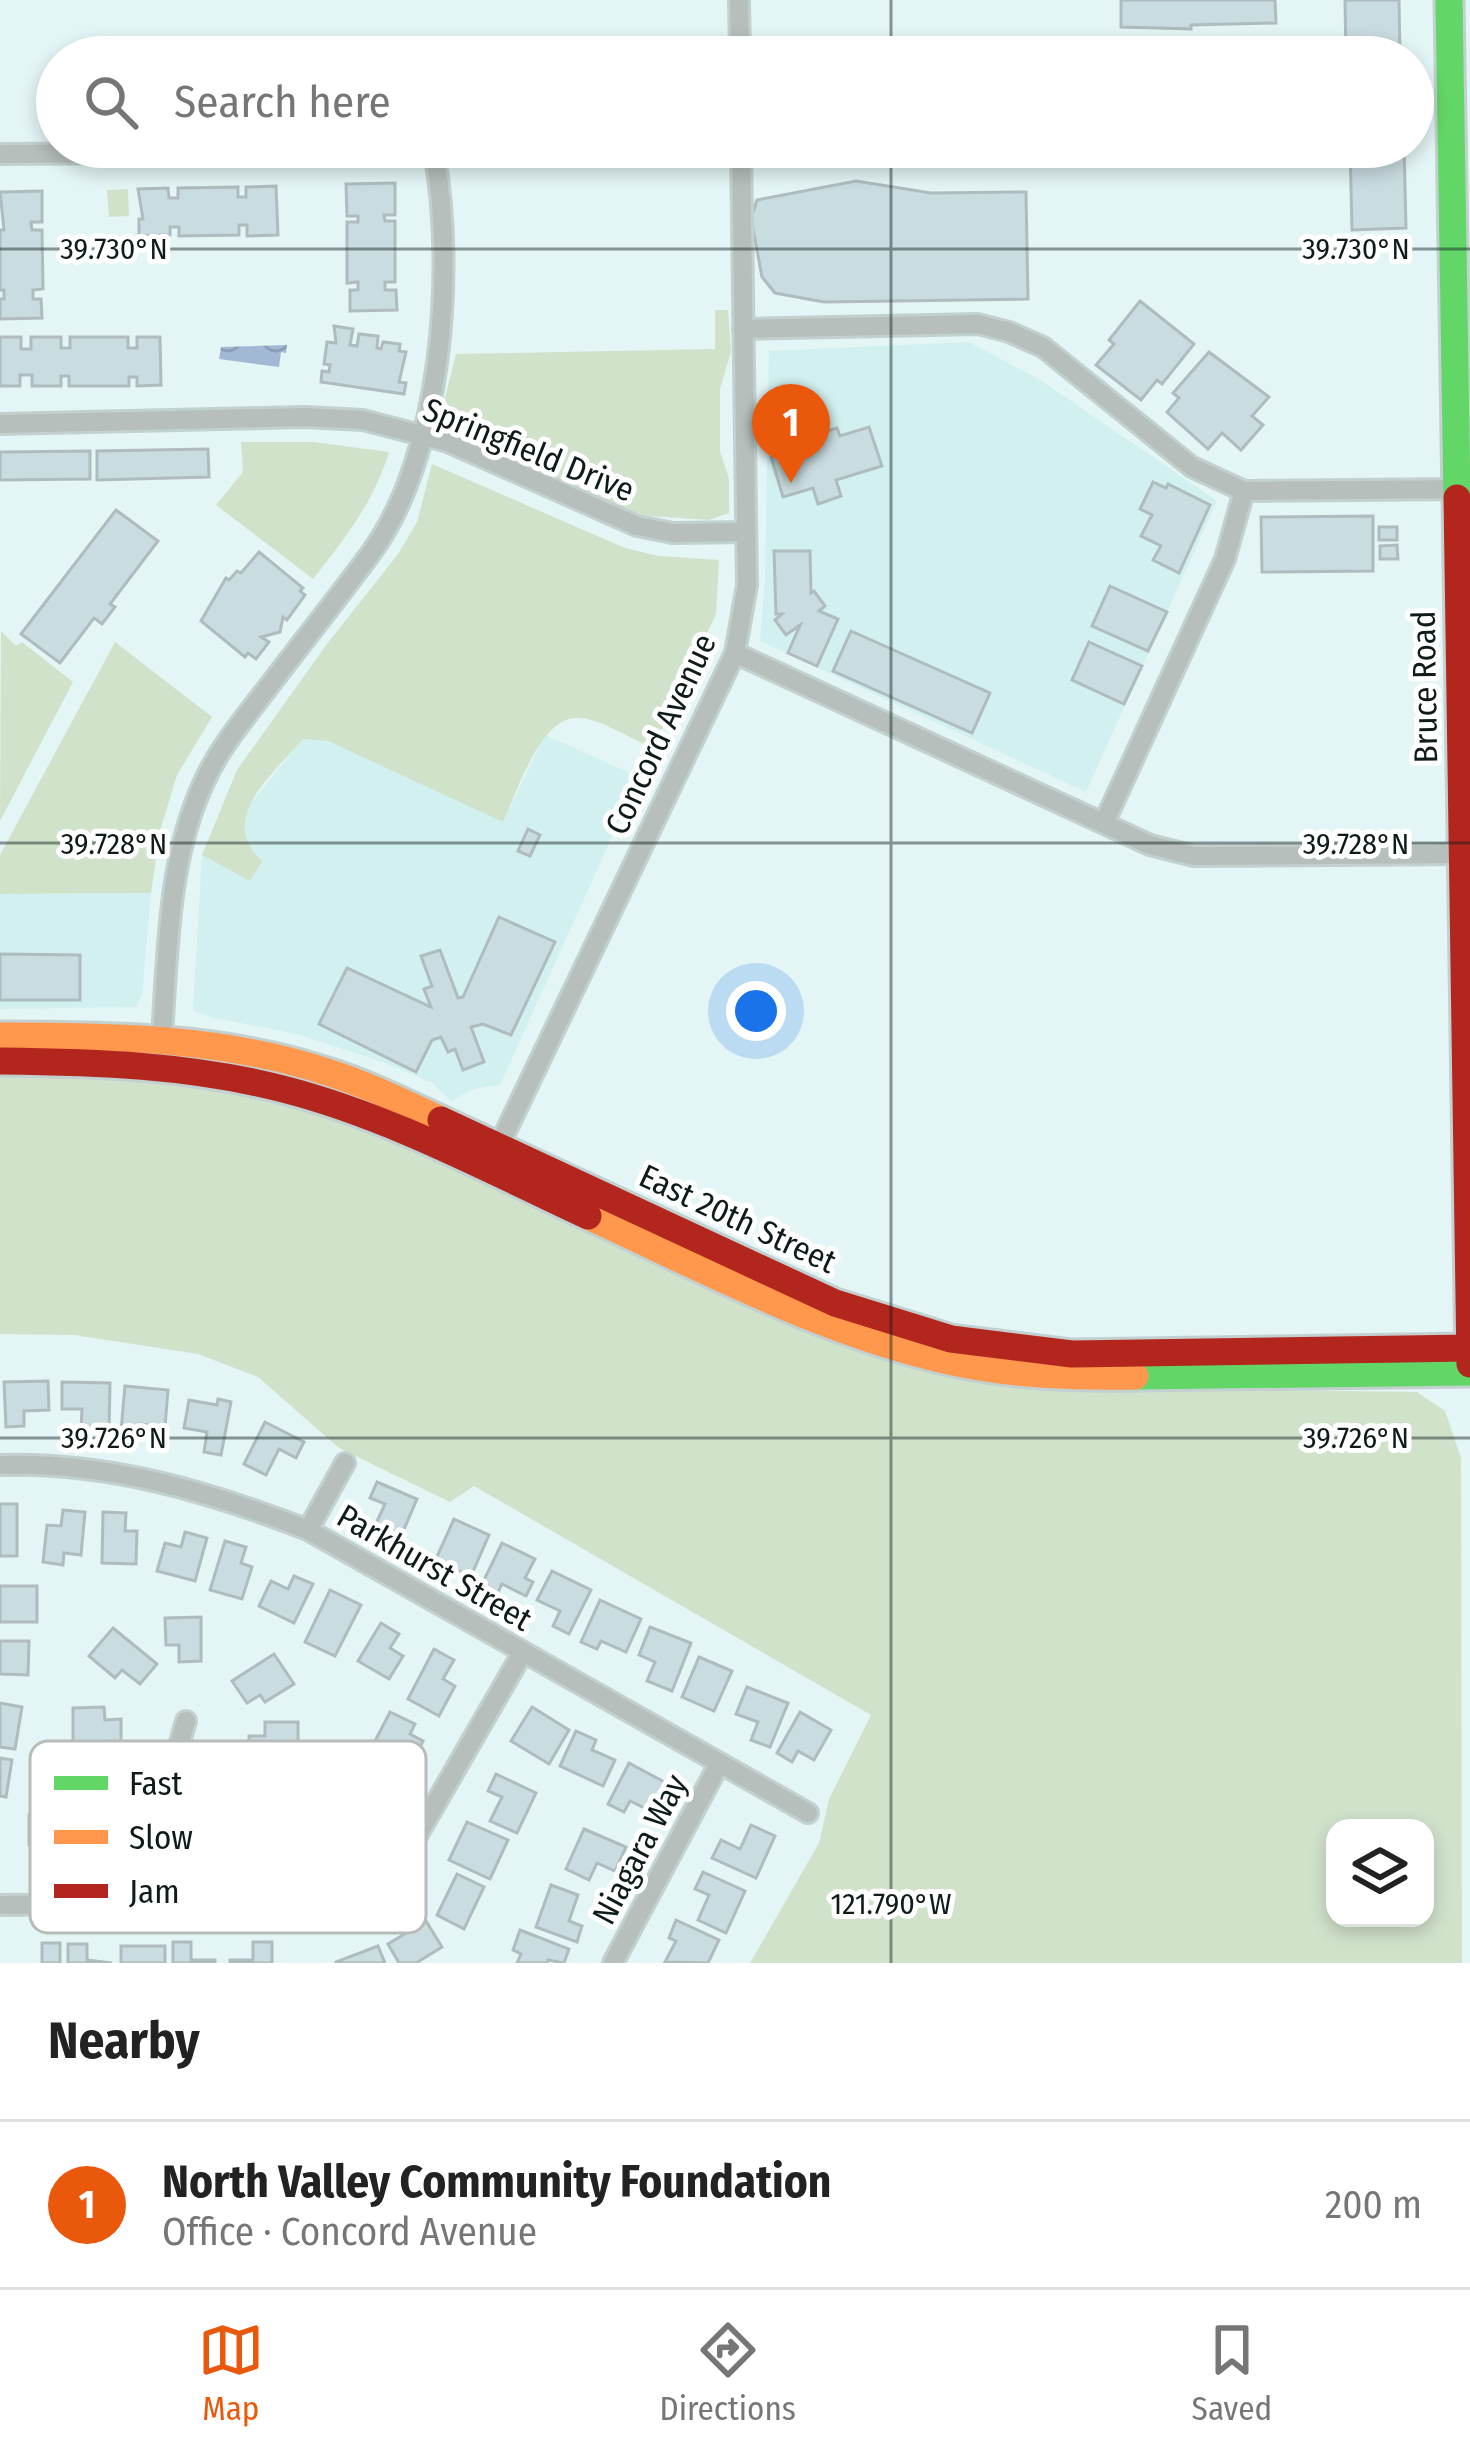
<!DOCTYPE html>
<meta charset="utf-8">
<style>
:root{--surface:#fff;--page:#f6f6f6;--text:#222;--muted:#767676;--line:#e0e0e0;--accent:#ea580c}
body{margin:0;font-family:"Fira Sans Condensed",sans-serif;background:var(--page);color:var(--text)}
.controls{position:absolute;right:36px;bottom:36px;display:grid;overflow:hidden;border-radius:24px;box-shadow:0 6px 18px #0003}
.controls button{width:108px;height:108px;display:grid;place-items:center;padding:0;border:0;border-bottom:3px solid var(--line);background:var(--surface);color:var(--text);font:60px sans-serif}
.you{position:absolute;left:756px;top:1011px;width:42px;height:42px;margin:-30px;border:9px solid #fff;border-radius:50%;background:#1a73e8;box-shadow:0 0 0 18px #1a73e833}
.badge{display:grid;place-items:center;width:78px;height:78px;border-radius:50%;background:var(--accent);color:#fff;font-size:39px;font-weight:700}
.pin{position:absolute;translate:-50% -99px;filter:drop-shadow(0 3px 6px #0008)}
.pin::after{content:'';position:absolute;top:63px;width:42px;height:36px;background:inherit;clip-path:polygon(0 0,100% 0,50% 100%)}
.list{margin:0;padding:0;list-style:none}
h2{display:flex;justify-content:space-between;align-items:center;height:156px;margin:0;padding:0 48px;font-size:51px}
h2 small{font-size:39px;font-weight:400;color:var(--muted)}
.list li{display:grid;grid-template-columns:78px 1fr auto;gap:36px;align-items:center;box-sizing:border-box;height:168px;padding:0 48px;border-top:3px solid var(--line)}
.list b{display:block;font-size:45px;white-space:nowrap}
.list p{margin:0;font-size:39px;white-space:nowrap;color:var(--muted)}
.list em{font-size:39px;font-style:normal;color:var(--muted)}
.icon{flex:none;width:66px;height:66px;fill:none;stroke:currentColor;stroke-width:2;stroke-linecap:round;stroke-linejoin:round}
.map{position:relative;flex:none;width:1470px;height:1963px;overflow:hidden}
.search{position:absolute;background:var(--surface);box-shadow:0 6px 18px #0003;left:36px;right:36px;top:36px;height:132px;display:flex;align-items:center;gap:30px;box-sizing:border-box;padding:0 42px;border-radius:66px;color:var(--muted);font-size:45px}
.sheet{height:324px;background:var(--surface)}
nav{display:flex;justify-content:space-around;align-items:center;box-sizing:border-box;height:168px;border-top:3px solid var(--line);background:var(--surface);font-size:33px;color:var(--muted)}
nav a{display:grid;justify-items:center;gap:6px}
nav .on{color:var(--accent)}
.map>svg:first-child{display:block}
.built{fill:#d1f0ef}
.green{fill:#d1e2cb;fill-rule:evenodd}
.water{fill:url(#water-waves)}
.building{fill:#c9dce0;stroke:#afbcbf;stroke-width:3}
.lines{fill:none;stroke-linecap:round;stroke-linejoin:round}
.street-casing{stroke:#c3d0d0;stroke-width:24}
.fast-casing{stroke:#c3d0d0;stroke-width:33}
.slow-casing{stroke:#c3d0d0;stroke-width:33}
.jam-casing{stroke:#c3d0d0;stroke-width:33}
.street{stroke:#b6bfbb;stroke-width:18}
.fast{stroke:#63d668;stroke-width:27}
.slow{stroke:#ff974d;stroke-width:27}
.jam{stroke:#b3261e;stroke-width:27}
.ticks{fill:none;stroke:#0e1b1a;stroke-width:3;stroke-opacity:0.45}
.labels{text-anchor:middle;stroke-width:10;stroke-linejoin:round;paint-order:stroke}
.street-label{font-size:33px;fill:#0e1b1a;stroke:#fff}
.key{fill:#fff;stroke:#b7bbba;stroke-width:3}
.key-label{font-size:33px;fill:#0e1b1a}
.ticks-label{font-size:30px;text-anchor:middle;fill:#0e1b1a;stroke:#fff;stroke-width:10;stroke-linejoin:round;paint-order:stroke}
</style>
<div class="map">
<svg width="1470" height="1963" viewBox="0 0 1470 1963">
<defs>
<pattern id="water-waves" width="16" height="10" patternUnits="userSpaceOnUse" patternTransform="scale(3)"><rect width="16" height="10" fill="#a2b9d5"/><path d="M0 5q4-4 8 0t8 0" fill="none" stroke="#8a9eb6"/></pattern>
</defs>
<rect width="100%" height="100%" fill="#e4f5f5"/>
<g class="built">
<path d="M969 342 1042 381 1217 501 1086 792 760 641 765 579 769 351Z"/>
<path d="M545 735 639 777 500 1085 473 1089 451 1101 432 1083 383 1062 297 1034 210 1017 193 1010 202 855 251 881 241 824 247 808 303 738 328 741 503 821Z"/>
<path d="M151 893 142 995 136 1007 0 1009V894Z"/>
</g>
<g class="green">
<path d="M128 189 129 216 109 217 107 190Z"/>
<path d="M715 310H728L731 352 720 389V451L729 479V513L709 520 636 515 445 423 441 414 456 354 715 349Z"/>
<path d="M241 442H314L389 452C374 502 345 538 313 579L216 505 243 472Z"/>
<path d="M432 464 625 548 659 556 719 560 716 614 653 748C631 739 603 720 580 718 541 714 517 792 503 822L328 741 303 739C273 775 216 818 262 861L250 881 202 855 237 770 327 644 398 554 417 522Z"/>
<path d="M1 631 16 646 22 642 73 682 0 821Z"/>
<path d="M115 642 212 717 177 775 160 831 151 893 0 894V855Z"/>
<path d="M0 1072 141 1073 215 1083 336 1117 901 1362 1025 1386 1417 1392 1445 1411 1461 1458 1462 1963H750L819 1843 829 1799 871 1715 474 1486 450 1502 339 1448 258 1377 198 1354 74 1335 0 1334ZM1335 1828H1425V1918H1335Z"/>
</g>
<path class="water" d="M287 345 286 353 281 352 279 367 219 359 221 347Z"/>
<g class="building">
<path d="M1121 0H1275L1276 23 1191 25V29L1121 27Z"/>
<path d="M1345 0H1399L1400 57H1346Z"/>
<path d="M1350 147H1404L1406 228 1352 230Z"/>
<path d="M856 181 931 193 1026 192 1028 299 824 302 775 293 762 277 751 218 757 200Z"/>
<path d="M395 183V215H384L385 221H395V282H385V290H396L397 310 350 311V290H358V282L347 283V222H358V216H347L346 184Z"/>
<path d="M276 186 278 235 247 236V225H239V235L179 236V227H170V235L139 236V219H143L138 189 168 188 169 198H178V188L238 187V197H246V187Z"/>
<path d="M42 191V222H31L32 230H42L43 289 33 290V299H41L42 318 0 319V299H4V290H0V230H4L0 192Z"/>
<path d="M1140 301 1194 344 1162 384 1157 380 1141 400 1096 365 1114 344 1109 340Z"/>
<path d="M334 326 353 329 350 345 357 346 359 334 378 336 377 348 381 349 383 342 400 344 399 351 406 352 399 382 406 383 404 394 321 382 322 371 329 372 330 365 324 364 327 342 336 343Z"/>
<path d="M0 337H21V349H31V337H61V348H70V337H128V348H137V337H160L161 385 137 386V377H129V386H69V376H61V386H32V375H20V386H0Z"/>
<path d="M1209 352 1269 397 1252 416 1263 425 1241 450 1222 433 1208 449 1167 412 1179 398 1173 393Z"/>
<path d="M869 427 882 466 836 480 841 496 818 504 813 488 783 497 771 457 817 443 816 434 837 428 840 436Z"/>
<path d="M208 449 209 477 97 480V451Z"/>
<path d="M90 451V479L0 480V452Z"/>
<path d="M1153 482 1166 488 1168 484 1210 505 1179 573 1153 560 1161 546 1141 536 1152 515 1140 509Z"/>
<path d="M116 510 158 541 110 604 115 607 102 624 94 618 60 663 21 634Z"/>
<path d="M1373 516V571L1262 572 1261 517Z"/>
<rect x="1379" y="527" width="18" height="13"/>
<path d="M1397 545 1398 559H1380V546Z"/>
<path d="M774 551H810L811 593 814 591 825 606 819 611 838 619 817 666 788 653 800 625 786 635 775 620 782 614H776Z"/>
<path d="M259 552 303 588 300 591 305 595 287 620 283 617 280 632 261 637 269 642 256 659 248 653 245 657 201 621 226 578 229 580 237 571 241 573Z"/>
<path d="M1110 586 1167 612 1148 651 1092 626Z"/>
<path d="M851 631 990 693 972 733 833 671Z"/>
<path d="M1089 642 1142 666 1124 704 1072 680Z"/>
<path d="M528 829 540 835 530 856 518 851Z"/>
<path d="M499 917 555 942 511 1035 483 1024 471 1027 484 1062 463 1070 455 1049 448 1052 441 1037 432 1040 416 1072 319 1024 347 968 431 1007 424 989 432 986 421 956 440 950 458 998 463 997Z"/>
<path d="M0 954 80 955V1000H0Z"/>
<path d="M48 1381 49 1410 24 1411V1426L6 1427 4 1382Z"/>
<path d="M62 1382 110 1383 109 1431 81 1430 82 1409H62Z"/>
<path d="M125 1386 168 1390 165 1427 140 1424 139 1432 121 1431Z"/>
<path d="M218 1399 231 1402 221 1455 204 1452 207 1432 184 1428 189 1400 217 1405Z"/>
<path d="M265 1422 304 1442 296 1458 279 1449 266 1475 244 1464Z"/>
<path d="M377 1482 417 1499 399 1541 373 1530 385 1504 370 1498Z"/>
<rect x="0" y="1504" width="17" height="52"/>
<path d="M63 1510 85 1512 81 1555 64 1553 63 1565 43 1562 47 1525 61 1526Z"/>
<path d="M103 1512 126 1513 125 1531H137L136 1564 102 1563Z"/>
<path d="M454 1519 489 1535 471 1576 435 1561Z"/>
<path d="M185 1532 207 1538 195 1581 157 1571 165 1543 181 1547Z"/>
<path d="M225 1541 246 1547 241 1563 252 1567 242 1599 210 1590Z"/>
<path d="M502 1543 535 1559 525 1578 533 1582 526 1596 502 1584 497 1594 481 1586Z"/>
<path d="M552 1571 591 1590 569 1634 553 1626 560 1611 537 1600Z"/>
<path d="M294 1576 313 1584 294 1623 259 1606 271 1581 288 1589Z"/>
<rect x="0" y="1586" width="37" height="36"/>
<path d="M330 1590 361 1605 335 1656 305 1642Z"/>
<path d="M600 1600 641 1619 626 1652 601 1641 597 1649 581 1642Z"/>
<path d="M201 1617V1661L179 1662V1645H166L165 1618Z"/>
<path d="M381 1623 399 1634 390 1648 403 1656 389 1679 358 1661Z"/>
<path d="M650 1627 691 1643 672 1691 647 1681 655 1662 639 1655Z"/>
<path d="M113 1628 157 1664 140 1684 122 1670 115 1678 89 1656Z"/>
<path d="M0 1641H29L28 1675 0 1674Z"/>
<path d="M434 1649 454 1660 443 1679 455 1686 439 1716 408 1699Z"/>
<path d="M274 1654 294 1684 265 1702 260 1695 247 1703 232 1681Z"/>
<path d="M699 1657 732 1671 714 1711 682 1697Z"/>
<path d="M747 1687 788 1703 770 1747 751 1740 758 1722 736 1714Z"/>
<path d="M0 1703 22 1707 15 1749 0 1747Z"/>
<path d="M104 1707 105 1720 121 1719V1741L73 1742V1708Z"/>
<path d="M532 1707 569 1730 549 1764 511 1741Z"/>
<path d="M390 1712 415 1724 410 1734 423 1741 412 1764 373 1745Z"/>
<path d="M800 1712 831 1730 814 1760 798 1751 792 1762 777 1753Z"/>
<path d="M265 1722H298V1757H249V1736H265Z"/>
<path d="M576 1731 596 1740 592 1750 615 1760 603 1786 560 1766Z"/>
<path d="M0 1758 12 1760 6 1797 0 1796Z"/>
<path d="M629 1763 668 1784 653 1812 630 1801 624 1812 608 1804Z"/>
<path d="M496 1774 536 1793 517 1833 490 1821 502 1797 488 1791Z"/>
<path d="M29 1815H66V1865H40V1845H29Z"/>
<path d="M467 1822 508 1840 490 1879 449 1860Z"/>
<path d="M751 1825 775 1836 756 1878 712 1858 721 1840 740 1849Z"/>
<path d="M584 1829 626 1847 615 1871 597 1863 589 1880 566 1869Z"/>
<path d="M703 1872 745 1891 726 1933 698 1920 709 1895 695 1889Z"/>
<path d="M457 1874 484 1887 464 1929 437 1915Z"/>
<path d="M551 1885 578 1895 569 1921 582 1926 577 1942 536 1927Z"/>
<path d="M676 1920 719 1940 708 1963 665 1962 676 1941 669 1938Z"/>
<path d="M426 1921 442 1947 416 1963H399L388 1944Z"/>
<path d="M520 1930 569 1949 564 1963 548 1960 547 1963H517L521 1954 513 1950Z"/>
<path d="M173 1942H191V1960H215V1963H173Z"/>
<path d="M253 1942H272V1963H230V1960H253Z"/>
<rect x="42" y="1943" width="18" height="20"/>
<path d="M68 1944H87V1960L112 1963H68Z"/>
<rect x="121" y="1946" width="44" height="17"/>
<path d="M378 1946 385 1963H336V1962Z"/>
</g>
<g class="lines">
<defs>
<g id="street">
<path d="M739 0 740 57"/>
<path d="M0 154 418 151 435 158C455 273 442 456 371 553 337 599 301 644 266 690 244 719 220 747 205 780 166 861 168 960 161 1048"/>
<path d="M743 329 978 324 1009 332 1043 347 1192 467 1244 491 1467 489"/>
<path d="M0 424 305 417 363 420 448 442 637 526 673 533 746 532"/>
<path d="M735 653 1150 845 1194 856 1462 854"/>
<path d="M1104 823 1225 559 1244 491"/>
<path d="M495 1154 735 653 747 585 741 147"/>
<path d="M0 1465C109 1462 207 1491 308 1530L808 1813"/>
<path d="M308 1530 345 1463"/>
<path d="M169 1903V1780L186 1721"/>
<path d="M0 1905 306 1902 334 1901 360 1893 403 1860 523 1652"/>
<path d="M613 1963 719 1764"/>
</g>
<g id="fast">
<path d="M1449 0 1457 498"/>
<path d="M1135 1376 1470 1372"/>
</g>
<g id="slow">
<path d="M0 1036C111 1036 223 1037 330 1073 368 1085 404 1103 441 1120"/>
<path d="M588 1216C706 1270 824 1334 953 1362 1013 1375 1074 1377 1135 1376"/>
</g>
<g id="jam">
<path d="M1457 498 1470 1364"/>
<path d="M0 1061C95 1062 190 1065 283 1089 389 1116 489 1170 588 1216"/>
<path d="M441 1120 835 1303 951 1339 1072 1354 1470 1348"/>
</g>
</defs>
<use href="#street" class="street-casing"/>
<use href="#fast" class="fast-casing"/>
<use href="#slow" class="slow-casing"/>
<use href="#jam" class="jam-casing"/>
<use href="#street" class="street"/>
<use href="#fast" class="fast"/>
<use href="#slow" class="slow"/>
<use href="#jam" class="jam"/>
</g>
<path class="ticks" d="M891 0V57M891 147V1963M0 249H1470M0 843H1470M0 1438H1470"/>
<g class="labels">
<g class="street-label">
<text transform="translate(529 449) rotate(22)" y="12">Springfield Drive</text>
<text transform="translate(1424 687) rotate(-91)" y="12">Bruce Road</text>
<text transform="translate(660 734) rotate(-65)" y="12">Concord Avenue</text>
<text transform="translate(738 1218) rotate(25)" y="12">East 20th Street</text>
<text transform="translate(435 1567) rotate(30)" y="12">Parkhurst Street</text>
<text transform="translate(639 1849) rotate(-62)" y="12">Niagara Way</text>
</g>
</g>
<rect x="30" y="1741" width="396" height="192" rx="18" class="key"/>
<rect x="54" y="1776" width="54" height="14" fill="#63d668"/>
<rect x="54" y="1830" width="54" height="14" fill="#ff974d"/>
<rect x="54" y="1884" width="54" height="14" fill="#b3261e"/>
<g class="key-label">
<text x="129" y="1795">Fast</text>
<text x="129" y="1849">Slow</text>
<text x="129" y="1903">Jam</text>
</g>
<g class="ticks-label">
<text x="114" y="259">39.730°N</text>
<text x="1356" y="259">39.730°N</text>
<text x="114" y="854">39.728°N</text>
<text x="1356" y="854">39.728°N</text>
<text x="114" y="1448">39.726°N</text>
<text x="1356" y="1448">39.726°N</text>
<text x="891" y="1914">121.790°W</text>
</g>
</svg>
<div class="controls">
<button><svg class="icon" aria-label="layers" viewBox="0 0 24 24"><path d="M12 4l9 5-9 5-9-5zM3 14l9 5 9-5"/></svg></button>
</div>
<div class="you"></div>
<div class="pin badge" style="left:791px;top:483px">1</div>
<div class="search"><svg class="icon" aria-label="search" viewBox="0 0 24 24"><circle cx="10" cy="10" r="6"/><path d="M15 15l6 6"/></svg>Search here</div>
</div>
<section class="sheet">
<h2>Nearby<small></small></h2>
<ul class="list">
<li><span class="badge">1</span><div><b>North Valley Community Foundation</b><p>Office · Concord Avenue</p></div><em>200 m</em></li>
</ul>
</section>
<nav>
<a class="on"><svg class="icon" aria-label="map" viewBox="0 0 24 24"><path d="M3 6l6-2 6 2 6-2v14l-6 2-6-2-6 2zM9 4v14M15 6v14"/></svg>Map</a>
<a><svg class="icon" aria-label="directions" viewBox="0 0 24 24"><path d="M12 3l9 9-9 9-9-9zM9 14v-3h6M13 9l2 2-2 2"/></svg>Directions</a>
<a><svg class="icon" aria-label="saved" viewBox="0 0 24 24"><path d="M7 4h10v16l-5-4-5 4z"/></svg>Saved</a>
</nav>
